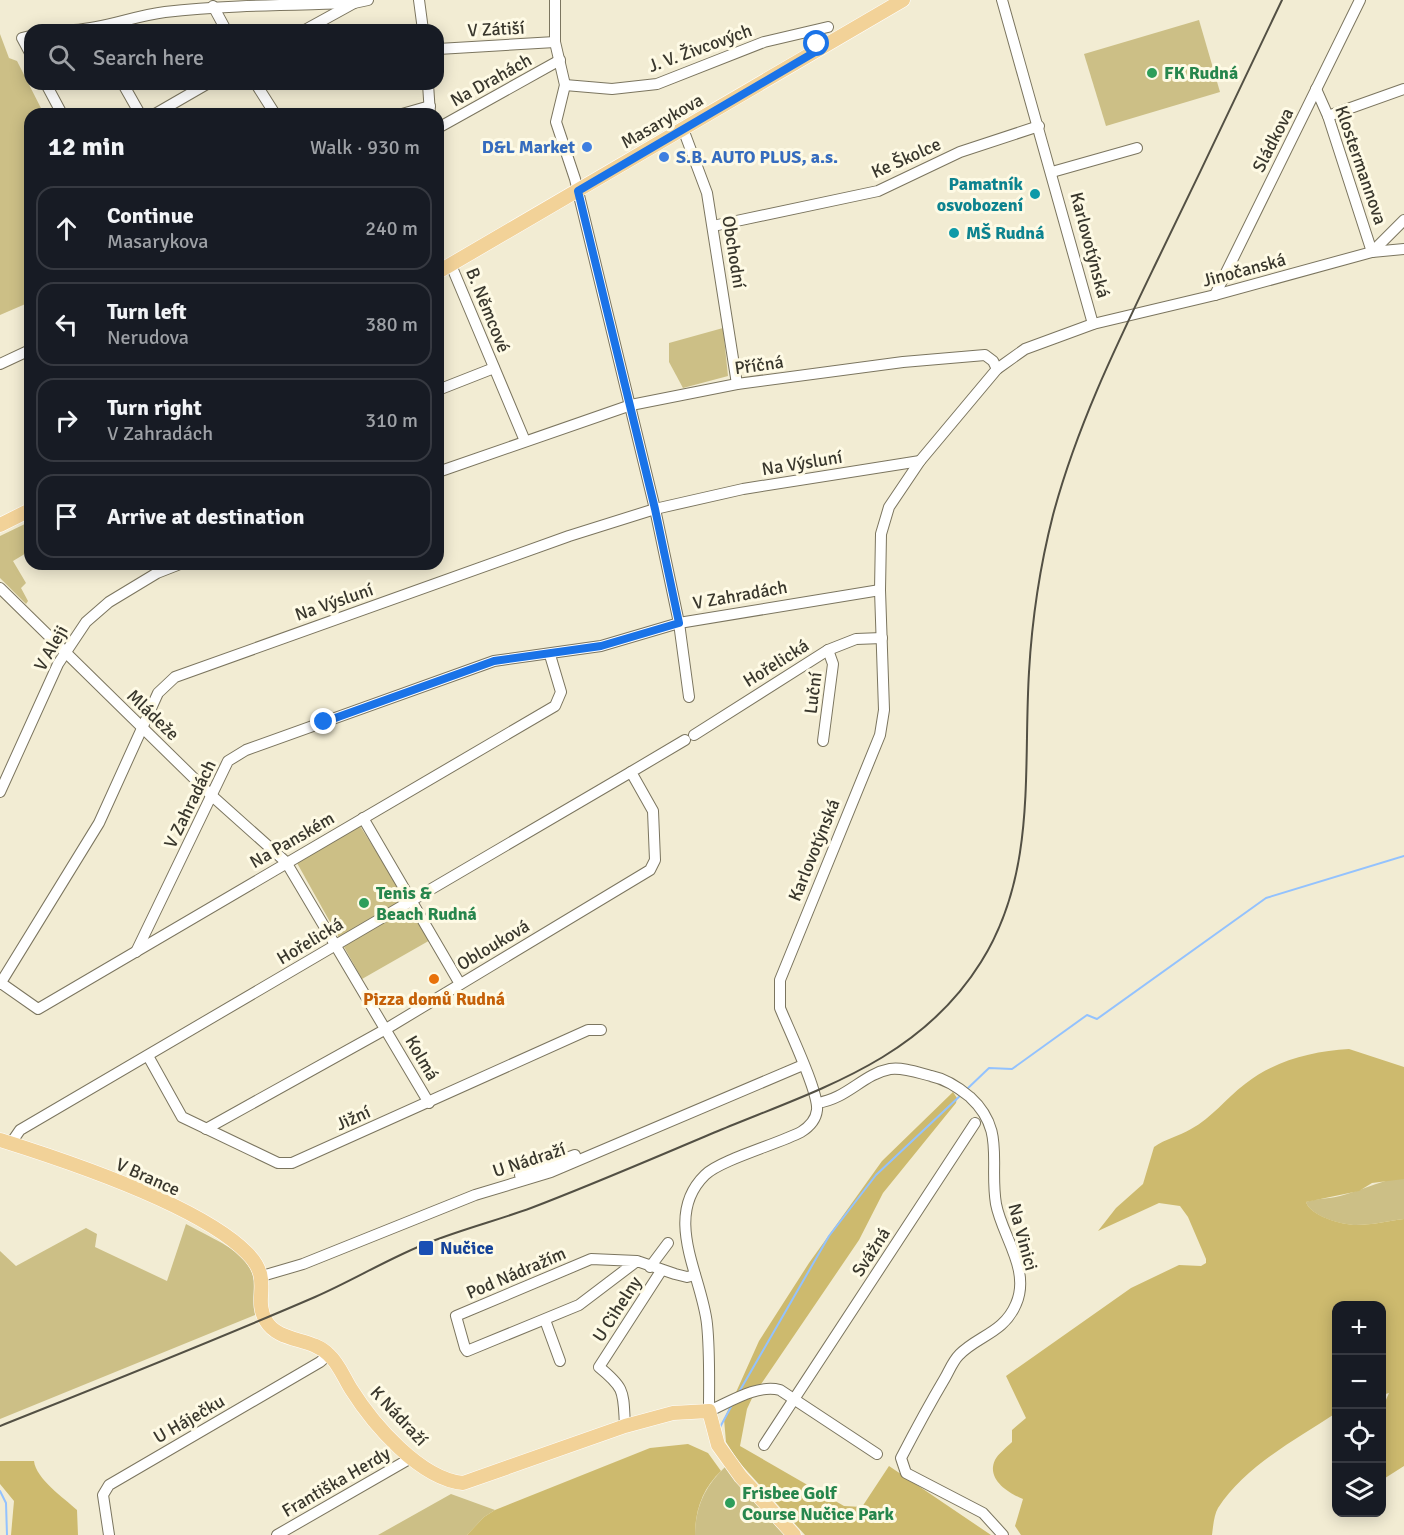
<!DOCTYPE html>
<meta charset="utf-8">
<style>
:root{--surface:#171b24;--page:#242831;--text:#f1f3f6;--muted:#9ea1a6;--line:#363941}
body{margin:0;font-family:Signika,sans-serif;background:var(--page);color:var(--text)}
.controls{position:absolute;right:18px;bottom:18px;display:grid;overflow:hidden;border-radius:12px;box-shadow:0 3px 15px #0003}
.controls button{width:54px;height:54px;display:grid;place-items:center;padding:0;border:0;border-bottom:2px solid var(--line);background:var(--surface);color:var(--text);font:30px sans-serif}
.stop{position:absolute;width:18px;height:18px;margin:-14px;border:4px solid #1a73e8;border-radius:50%;background:#fff}
.stop.end{background:#1a73e8;border-color:#fff;box-shadow:0 2px 6px #0008}
.list{margin:0;padding:0;list-style:none}
h2{display:flex;justify-content:space-between;align-items:center;height:78px;margin:0;padding:0 24px;font-size:26px}
h2 small{font-size:20px;font-weight:400;color:var(--muted)}
.list li{display:grid;grid-template-columns:39px 1fr auto;gap:18px;align-items:center;box-sizing:border-box;height:84px;margin:0 12px 12px;padding:0 12px;border:2px solid var(--line);border-radius:18px}
.list b{display:block;font-size:22px;white-space:nowrap}
.list p{margin:0;font-size:20px;white-space:nowrap;color:var(--muted)}
.list em{font-size:20px;font-style:normal;color:var(--muted)}
.icon{flex:none;width:33px;height:33px;fill:none;stroke:currentColor;stroke-width:2;stroke-linecap:round;stroke-linejoin:round}
.map{position:relative;flex:none;width:1404px;height:1535px;overflow:hidden}
.search{position:absolute;background:var(--surface);box-shadow:0 3px 15px #0003;left:24px;top:24px;width:420px;height:66px;display:flex;align-items:center;gap:15px;box-sizing:border-box;padding:0 21px;border-radius:18px;color:var(--muted);font-size:22px}
.panel{position:absolute;background:var(--surface);box-shadow:0 3px 15px #0003;left:24px;top:108px;width:420px;height:462px;border-radius:18px}
.map>svg:first-child{display:block}
.green{fill:#ccbf86}
.forest{fill:#cdba6e}
.lines{fill:none;stroke-linecap:round;stroke-linejoin:round}
.stream{stroke:#93c2fe;stroke-width:2}
.minor-casing{stroke:#7b755f;stroke-width:12}
.major-casing{stroke:#fff;stroke-width:15}
.minor{stroke:#fff;stroke-width:10}
.major{stroke:#f2d298;stroke-width:14}
.rail{stroke:#535044;stroke-width:2}
.route{stroke:#1a73e8;stroke-width:8}
.leisure-dot{fill:#2e9e5b;stroke:#fefae5;stroke-width:2}
.shop-dot{fill:#3f7fe0;stroke:#fefae5;stroke-width:2}
.culture-dot{fill:#0f9aa8;stroke:#fefae5;stroke-width:2}
.food-dot{fill:#e8710a;stroke:#fefae5;stroke-width:2}
.transit-dot{fill:#1a4fb4;stroke:#fefae5;stroke-width:2}
.labels{text-anchor:middle;stroke-width:6;stroke-linejoin:round;paint-order:stroke}
.street-label{font-size:18px;fill:#39372d;stroke:#fefae5}
.leisure-label{font-size:18px;font-weight:bold;fill:#27864d;stroke:#fefae5;text-anchor:start}
.shop-label{font-size:18px;font-weight:bold;fill:#366cbe;stroke:#fefae5;text-anchor:end}
.culture-label{font-size:18px;font-weight:bold;fill:#0d838f;stroke:#fefae5;text-anchor:end}
.food-label{font-size:18px;font-weight:bold;fill:#c56008;stroke:#fefae5}
.transit-label{font-size:18px;font-weight:bold;fill:#164399;stroke:#fefae5;text-anchor:start}
</style>
<div class="map">
<svg width="1404" height="1535" viewBox="0 0 1404 1535">
<rect width="100%" height="100%" fill="#f2ecd3"/>
<g class="green">
<path d="M1199 20 1220 92 1106 126 1084 54Z"/>
<path d="M0 34 9 58 17 61 44 114H30V302L0 315Z"/>
<path d="M723 328 728 376 683 388 669 362V343Z"/>
<path d="M29 522 30 555 28 552 13 561 26 583 21 588 28 601 26 604 0 578V536Z"/>
<path d="M360 826 432 939 362 979 297 863Z"/>
<path d="M1396 1178 1404 1179V1219C1388 1221 1372 1225 1356 1225 1342 1225 1310 1216 1306 1202 1317 1198 1328 1199 1340 1196 1359 1191 1376 1183 1396 1178Z"/>
<path d="M186 1224C231 1249 264 1255 255 1315L0 1419V1251L16 1266 86 1228 97 1234 95 1247 167 1281Z"/>
<path d="M726 1466 788 1535H695C695 1507 705 1486 726 1466Z"/>
<path d="M451 1494 495 1510 484 1517 467 1535H378Z"/>
</g>
<g class="forest">
<path d="M1349 1049 1404 1067V1179L1372 1183 1359 1191 1306 1202C1310 1216 1343 1225 1356 1225 1372 1225 1388 1221 1404 1219V1466L1382 1480V1409L1389 1393 1382 1395V1306H1336V1413C1295 1440 1245 1466 1218 1508 1214 1515 1213 1527 1212 1535H1021L1015 1526 1023 1499C1008 1493 986 1479 995 1460 998 1454 1007 1447 1012 1442V1430L1026 1418 1006 1376 1131 1288 1179 1265 1201 1266 1206 1263V1259L1188 1217 1180 1206 1159 1203 1098 1231 1116 1208 1143 1184 1154 1147C1165 1139 1179 1136 1191 1129 1212 1118 1226 1098 1245 1084 1274 1061 1312 1051 1349 1049Z"/>
<path d="M953 1092 957 1098 956 1103 883 1193 859 1240 753 1396 747 1409 740 1446 844 1506 862 1507 889 1466 991 1535H805L738 1461 726 1442 724 1419 759 1341 809 1263 882 1161Z"/>
<path d="M688 1444 708 1453 721 1471C703 1488 695 1510 695 1535H467L484 1517 495 1510 650 1448Z"/>
<path d="M0 1461H34C36 1479 64 1498 77 1510L78 1535H11L14 1501 0 1484Z"/>
</g>
<g class="lines">
<g class="stream">
<path d="M966 1090 989 1068 1012 1069 1087 1015 1097 1019 1266 898 1404 856"/>
<path d="M739 1392 829 1236 876 1175 962 1094"/>
<path d="M719 1429 732 1405"/>
<path d="M0 1491 6 1503 7 1535"/>
</g>
<defs>
<g id="minor">
<path d="M419 0 423 30"/>
<path d="M555 0V42L565 85 556 122 575 179 655 509 679 623 689 697"/>
<path d="M1002 0 1093 324"/>
<path d="M213 6 226 30"/>
<path d="M74 30C105 28 134 16 165 12 228 5 291 5 354 3"/>
<path d="M305 30 354 3 368 0"/>
<path d="M30 36 22 38 30 53"/>
<path d="M438 49 555 42"/>
<path d="M46 84 62 114"/>
<path d="M123 84 140 114"/>
<path d="M256 84 275 114"/>
<path d="M428 84 430 114"/>
<path d="M565 85 612 89 657 84 764 42 828 27"/>
<path d="M1316 89 1328 116 1372 252 1404 220"/>
<path d="M155 114 207 84"/>
<path d="M402 114 430 106"/>
<path d="M1328 116 1404 89"/>
<path d="M438 128 560 60"/>
<path d="M683 129 707 193 737 384"/>
<path d="M1052 172 1137 148"/>
<path d="M713 226 878 191 960 152 1039 126"/>
<path d="M451 265 525 441"/>
<path d="M1215 295 1360 0"/>
<path d="M0 364 30 350"/>
<path d="M438 390 494 368"/>
<path d="M438 472 631 405 737 384 903 362 985 355 993 361 997 369"/>
<path d="M0 588 211 795 286 862 429 1103"/>
<path d="M694 735 828 650 856 639 882 638"/>
<path d="M823 741 833 664 828 650"/>
<path d="M0 792 58 664 86 622 109 602 157 573 180 564"/>
<path d="M363 818 460 984"/>
<path d="M136 952 228 761 246 750 494 661 601 646 679 623 880 590"/>
<path d="M1 983 38 1009 555 706 561 692 550 655"/>
<path d="M0 984 99 823 158 693 175 677 569 536 655 509 743 489 920 461"/>
<path d="M148 1056 182 1117 278 1163H292L588 1030H601"/>
<path d="M817 1103C847 1099 863 1074 890 1069 903 1067 919 1073 931 1076 946 1079 958 1087 970 1097 1006 1130 989 1162 996 1204 1002 1236 1031 1270 1016 1304 1004 1333 977 1336 959 1355 953 1361 949 1371 945 1378 929 1405 915 1431 901 1458L906 1473 983 1513 1003 1535"/>
<path d="M206 1129 386 1029 650 870 655 860 653 811 631 772 685 740"/>
<path d="M11 1143 20 1130 631 772"/>
<path d="M520 1175 575 1155"/>
<path d="M637 1261 579 1305 467 1351 465 1348 456 1316 591 1259 637 1261 675 1274 687 1277 695 1275"/>
<path d="M650 1267 668 1243"/>
<path d="M262 1276 303 1264 475 1195 551 1172 803 1065"/>
<path d="M545 1320 560 1361"/>
<path d="M625 1426C623 1392 626 1389 599 1367L661 1271"/>
<path d="M764 1445 975 1123"/>
<path d="M877 1454 780 1390C757 1384 730 1402 709 1411 709 1382 710 1353 707 1324 702 1276 662 1217 705 1175 720 1160 778 1144 801 1132 809 1127 816 1119 817 1110 819 1092 788 1028 780 1008V980L880 735 884 710 880 590 881 534 889 507 920 461 997 369 1025 349 1093 324 1215 295 1372 252 1404 249"/>
<path d="M109 1535 103 1495 109 1485 320 1362 329 1354"/>
<path d="M277 1535 411 1458"/>
</g>
<g id="major">
<path d="M438 272 903 0"/>
<path d="M0 525 30 510"/>
<path d="M0 1140C67 1161 199 1205 247 1253 274 1280 252 1297 266 1321 279 1343 312 1337 329 1355 339 1364 344 1378 351 1389 373 1424 420 1479 463 1483L625 1426 673 1413 709 1411 718 1445 741 1477 794 1535"/>
</g>
</defs>
<use href="#minor" class="minor-casing"/>
<use href="#major" class="major-casing"/>
<use href="#minor" class="minor"/>
<use href="#major" class="major"/>
<path class="rail" d="M0 1426C105 1384 211 1342 315 1297 354 1280 391 1257 430 1242 463 1229 498 1220 531 1208 594 1184 656 1157 718 1131 819 1089 920 1060 981 962 1037 873 1023 771 1029 672 1032 619 1040 566 1053 515 1077 425 1118 342 1158 259 1200 173 1241 86 1282 0"/>
</g>
<g class="lines">
<path class="route" d="M324 722 494 661 601 646 679 623 655 509 578 191 820 49 817 44"/>
</g>
<g class="leisure-dot">
<circle cx="1152" cy="73" r="6"/>
<circle cx="364" cy="903" r="6"/>
<circle cx="730" cy="1503" r="6"/>
</g>
<g class="shop-dot">
<circle cx="587" cy="147" r="6"/>
<circle cx="664" cy="157" r="6"/>
</g>
<g class="culture-dot">
<circle cx="1035" cy="194" r="6"/>
<circle cx="954" cy="233" r="6"/>
</g>
<circle class="food-dot" cx="434" cy="979" r="6"/>
<rect class="transit-dot" x="418" y="1240" width="16" height="16" rx="3"/>
<g class="labels">
<g class="street-label">
<text transform="translate(496 29) rotate(-3)" y="6">V Zátiší</text>
<text transform="translate(700 48) rotate(-20)" y="6">J. V. Živcových</text>
<text transform="translate(491 80) rotate(-29)" y="6">Na Drahách</text>
<text transform="translate(662 121) rotate(-30)" y="6">Masarykova</text>
<text transform="translate(1273 140) rotate(-63)" y="6">Sládkova</text>
<text transform="translate(906 158) rotate(-24)" y="6">Ke Školce</text>
<text transform="translate(1361 165) rotate(71)" y="6">Klostermannova</text>
<text transform="translate(1090 245) rotate(75)" y="6">Karlovotýnská</text>
<text transform="translate(734 252) rotate(81)" y="6">Obchodní</text>
<text transform="translate(1244 270) rotate(-15)" y="6">Jinočanská</text>
<text transform="translate(488 310) rotate(68)" y="6">B. Němcové</text>
<text transform="translate(759 365) rotate(-8)" y="6">Příčná</text>
<text transform="translate(802 463) rotate(-9)" y="6">Na Výsluní</text>
<text transform="translate(740 595) rotate(-10)" y="6">V Zahradách</text>
<text transform="translate(334 602) rotate(-19)" y="6">Na Výsluní</text>
<text transform="translate(51 648) rotate(-60)" y="6">V Aleji</text>
<text transform="translate(776 663) rotate(-32)" y="6">Hořelická</text>
<text transform="translate(813 693) rotate(-83)" y="6">Luční</text>
<text transform="translate(153 715) rotate(44)" y="6">Mládeže</text>
<text transform="translate(190 804) rotate(-64)" y="6">V Zahradách</text>
<text transform="translate(292 840) rotate(-30)" y="6">Na Panském</text>
<text transform="translate(814 850) rotate(-68)" y="6">Karlovotýnská</text>
<text transform="translate(310 941) rotate(-31)" y="6">Hořelická</text>
<text transform="translate(493 945) rotate(-31)" y="6">Oblouková</text>
<text transform="translate(422 1058) rotate(60)" y="6">Kolmá</text>
<text transform="translate(353 1118) rotate(-24)" y="6">Jižní</text>
<text transform="translate(529 1160) rotate(-18)" y="6">U Nádraží</text>
<text transform="translate(148 1177) rotate(24)" y="6">V Brance</text>
<text transform="translate(1023 1237) rotate(75)" y="6">Na Vinici</text>
<text transform="translate(871 1252) rotate(-57)" y="6">Svážná</text>
<text transform="translate(516 1273) rotate(-23)" y="6">Pod Nádražím</text>
<text transform="translate(617 1309) rotate(-57)" y="6">U Cihelny</text>
<text transform="translate(399 1416) rotate(47)" y="6">K Nádraží</text>
<text transform="translate(189 1419) rotate(-30)" y="6">U Háječku</text>
<text transform="translate(336 1482) rotate(-30)" y="6">Františka Herdy</text>
</g>
<g class="leisure-label">
<text x="1164" y="79">FK Rudná</text>
<text x="376" y="899">Tenis &amp;<tspan x="376" dy="21">Beach Rudná</tspan></text>
<text x="742" y="1499">Frisbee Golf<tspan x="742" dy="21">Course Nučice Park</tspan></text>
</g>
<g class="shop-label">
<text x="575" y="153">D&amp;L Market</text>
<text x="676" y="163" text-anchor="start">S.B. AUTO PLUS, a.s.</text>
</g>
<g class="culture-label">
<text x="1023" y="190">Pamatník<tspan x="1023" dy="21">osvobození</tspan></text>
<text x="966" y="239" text-anchor="start">MŠ Rudná</text>
</g>
<g class="food-label">
<text x="434" y="1005">Pizza domů Rudná</text>
</g>
<g class="transit-label">
<text x="440" y="1254">Nučice</text>
</g>
</g>
</svg>
<div class="controls">
<button>+</button>
<button>−</button>
<button><svg class="icon" aria-label="locate" viewBox="0 0 24 24"><circle cx="12" cy="12" r="6"/><path d="M12 2v4M12 18v4M2 12h4M18 12h4"/></svg></button>
<button><svg class="icon" aria-label="layers" viewBox="0 0 24 24"><path d="M12 4l9 5-9 5-9-5zM3 14l9 5 9-5"/></svg></button>
</div>
<div class="stop" style="left:817px;top:44px"></div>
<div class="stop end" style="left:324px;top:722px"></div>
<div class="search"><svg class="icon" aria-label="search" viewBox="0 0 24 24"><circle cx="10" cy="10" r="6"/><path d="M15 15l6 6"/></svg>Search here</div>
<section class="panel">
<h2>12 min<small>Walk · 930 m</small></h2>
<ul class="list">
<li><svg class="icon" aria-label="ahead" viewBox="0 0 24 24"><path d="M12 20V5M6 11l6-6 6 6"/></svg><div><b>Continue</b><p>Masarykova</p></div><em>240 m</em></li>
<li><svg class="icon" aria-label="left" viewBox="0 0 24 24"><path d="M17 20v-9H6M10 6l-5 5 5 5"/></svg><div><b>Turn left</b><p>Nerudova</p></div><em>380 m</em></li>
<li><svg class="icon" aria-label="right" viewBox="0 0 24 24"><path d="M7 20v-9h11M14 6l5 5-5 5"/></svg><div><b>Turn right</b><p>V Zahradách</p></div><em>310 m</em></li>
<li><svg class="icon" aria-label="arrive" viewBox="0 0 24 24"><path d="M6 21V4h12l-3 4 3 4H6"/></svg><div><b>Arrive at destination</b></div></li>
</ul>
</section>
</div>
